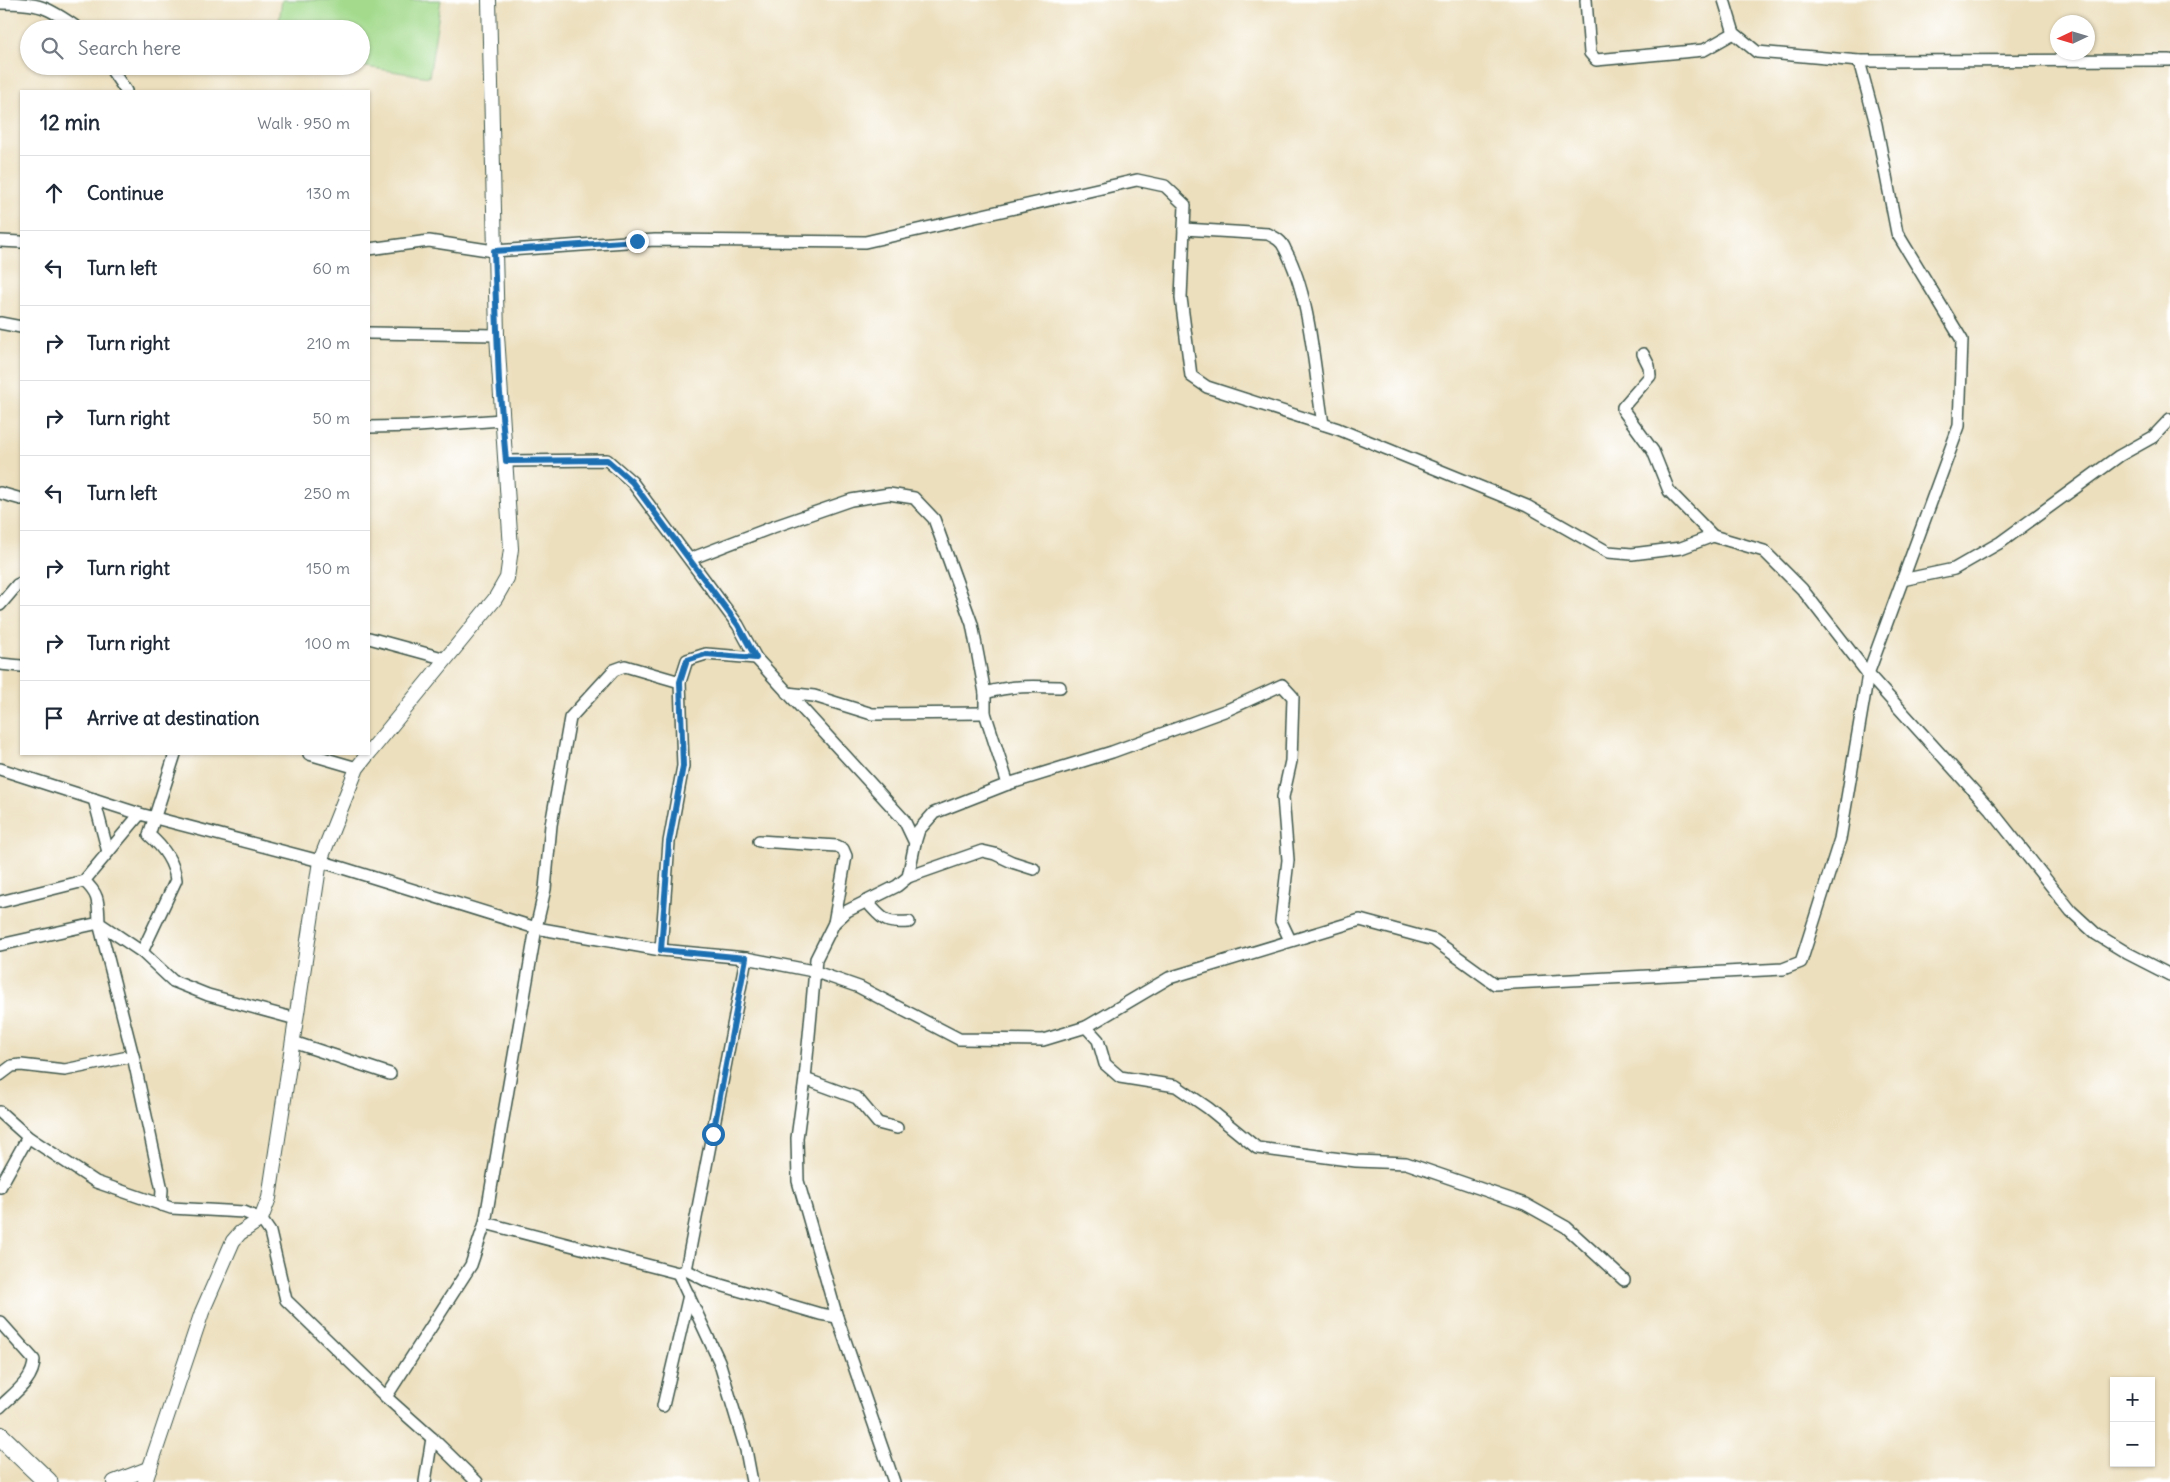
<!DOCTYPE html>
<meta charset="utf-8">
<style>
:root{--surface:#fff;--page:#f6f6f7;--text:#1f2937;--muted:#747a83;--line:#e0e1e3}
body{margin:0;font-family:Delius,sans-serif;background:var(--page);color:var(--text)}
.controls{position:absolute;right:15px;bottom:15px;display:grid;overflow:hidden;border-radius:0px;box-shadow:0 1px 4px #0004}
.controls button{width:45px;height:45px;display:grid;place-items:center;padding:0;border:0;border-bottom:1px solid var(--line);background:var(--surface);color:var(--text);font:25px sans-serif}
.compass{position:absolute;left:2050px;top:15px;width:45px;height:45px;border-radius:50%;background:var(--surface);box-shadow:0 1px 4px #0004;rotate:266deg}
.stop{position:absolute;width:15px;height:15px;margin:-11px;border:4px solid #1f6fb2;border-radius:50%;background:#fff}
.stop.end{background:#1f6fb2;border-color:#fff;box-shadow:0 1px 5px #0008}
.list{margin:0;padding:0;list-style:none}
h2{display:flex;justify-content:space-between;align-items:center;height:65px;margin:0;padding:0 20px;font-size:21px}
h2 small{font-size:16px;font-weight:400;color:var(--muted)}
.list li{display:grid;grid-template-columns:32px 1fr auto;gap:15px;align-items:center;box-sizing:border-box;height:75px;padding:0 20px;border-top:1px solid var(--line)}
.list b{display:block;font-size:19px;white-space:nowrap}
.list em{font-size:16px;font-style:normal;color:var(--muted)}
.icon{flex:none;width:28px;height:28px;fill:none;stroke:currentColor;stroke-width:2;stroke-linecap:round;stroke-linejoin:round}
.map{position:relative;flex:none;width:2170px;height:1482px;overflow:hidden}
.search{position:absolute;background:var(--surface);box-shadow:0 1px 4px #0004;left:20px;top:20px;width:350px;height:55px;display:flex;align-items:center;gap:12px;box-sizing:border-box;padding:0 18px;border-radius:28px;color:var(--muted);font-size:19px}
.panel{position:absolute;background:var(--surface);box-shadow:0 1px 4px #0004;left:20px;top:90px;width:350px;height:665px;border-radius:0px}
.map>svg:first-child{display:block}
.green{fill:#a3da8c;stroke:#618c60}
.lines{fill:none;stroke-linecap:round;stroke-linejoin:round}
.minor-casing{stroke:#3e5549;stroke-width:14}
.tertiary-casing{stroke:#3e5549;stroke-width:16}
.trunk-casing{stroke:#3e5549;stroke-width:21}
.minor{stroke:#fff;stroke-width:11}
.tertiary{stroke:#fff;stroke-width:14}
.trunk{stroke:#fff;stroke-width:19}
.route{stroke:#1f6fb2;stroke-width:6}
</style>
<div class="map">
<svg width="2170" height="1482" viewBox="0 0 2170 1482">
<rect width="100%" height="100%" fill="#fff"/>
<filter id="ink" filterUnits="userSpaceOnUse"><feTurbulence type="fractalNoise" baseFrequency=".02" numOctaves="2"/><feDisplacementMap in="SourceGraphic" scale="10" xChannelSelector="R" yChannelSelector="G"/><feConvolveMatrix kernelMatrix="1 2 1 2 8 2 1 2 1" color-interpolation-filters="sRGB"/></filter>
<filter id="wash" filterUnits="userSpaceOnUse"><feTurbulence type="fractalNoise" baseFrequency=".0096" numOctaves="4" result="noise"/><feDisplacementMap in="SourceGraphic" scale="20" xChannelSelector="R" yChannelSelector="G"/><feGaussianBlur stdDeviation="1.12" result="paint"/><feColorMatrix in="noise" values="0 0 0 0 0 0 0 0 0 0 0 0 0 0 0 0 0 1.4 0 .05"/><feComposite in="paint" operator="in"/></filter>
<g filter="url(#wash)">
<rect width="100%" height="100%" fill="#ecdfbd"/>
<path class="green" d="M282 0H441L429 77 360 66 361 29H278Z"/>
</g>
<g filter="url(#ink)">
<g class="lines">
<defs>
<g id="minor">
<path d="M1586 0 1590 53 1596 60 1704 50 1734 33"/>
<path d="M1724 0 1734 33 1757 52 1859 61 2170 60"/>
<path d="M0 3C39 3 47 6 79 29"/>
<path d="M109 66 126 91"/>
<path d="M1184 229 1268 234C1276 238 1282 241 1285 249 1311 297 1314 370 1323 424"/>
<path d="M0 241 21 242"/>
<path d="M369 249 429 241 494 251 655 240 865 242 1137 180 1165 186 1185 205 1181 298 1191 376 1207 387 1338 429 1527 506 1608 552 1632 554 1681 548 1713 536 1764 551 1802 589 1868 674 1991 810 2071 911 2096 934 2127 953 2170 975"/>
<path d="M0 323 21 327"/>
<path d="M369 333 497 335"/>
<path d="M1643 354 1649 366 1650 376 1623 407V410L1653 451 1669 491 1713 536"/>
<path d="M369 427 418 426 502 420"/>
<path d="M506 461 607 460 632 482 738 625 756 658 904 820 915 843 908 877 897 886 847 911 834 923 816 959 805 1079 797 1138 798 1181 837 1317 894 1482"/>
<path d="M0 493 21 499"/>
<path d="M690 559 773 527 851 500 889 494 914 498 934 519 972 624 985 693V713L1008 784"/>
<path d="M1902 580 1954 569 2001 542 2119 456 2153 437 2170 419"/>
<path d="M0 605 17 585 21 583"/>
<path d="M369 638 446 659"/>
<path d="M0 664 21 666"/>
<path d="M787 693 814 696 872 714 985 713"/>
<path d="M985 693C1011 685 1034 686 1060 687"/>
<path d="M309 754 357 768"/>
<path d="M0 769 140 814 320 861 536 928 661 950 746 958 813 971 859 987 959 1039 1043 1040 1086 1027 1169 978 1360 920 1434 940 1495 984 1783 969 1801 962 1840 839 1868 674 1959 426 1962 340 1897 233 1876 124 1859 61"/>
<path d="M94 799 108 852"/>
<path d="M759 841 837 846 843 849 846 856 834 923"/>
<path d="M915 843 919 830 934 813 1008 784 1112 752 1227 710 1282 685 1293 697 1291 761 1283 797 1288 860 1281 921 1290 940"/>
<path d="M908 877 982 851 995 854 1012 862 1034 869"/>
<path d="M84 881C100 895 98 903 99 923L142 952 176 880C174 862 163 847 149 835L175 754"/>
<path d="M866 901C883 919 883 924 909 922"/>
<path d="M0 902 84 881 140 814"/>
<path d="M0 945 99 923 133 1056 162 1190 161 1205"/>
<path d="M661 950 669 842 683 766 680 682 687 660 706 654 756 658"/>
<path d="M142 952 173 981 208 995 296 1019"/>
<path d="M1086 1027 1098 1040 1105 1064 1120 1077 1176 1086 1208 1108 1257 1148 1356 1161 1406 1163 1525 1204 1566 1227 1624 1280"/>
<path d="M293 1042 390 1074"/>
<path d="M0 1075 12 1066 21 1065 65 1070 133 1056"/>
<path d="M805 1079 857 1098 878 1123 897 1128"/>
<path d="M0 1112 28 1137 96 1182 171 1208 244 1212 261 1219 270 1232 286 1300 386 1397 432 1438 477 1482"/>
<path d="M0 1187 28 1137"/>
<path d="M485 1223 678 1273 686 1270 746 958"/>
<path d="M686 1270 707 1281 820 1314 837 1317"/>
<path d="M678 1273 719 1361 746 1450 752 1482"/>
<path d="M0 1322 34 1360C34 1380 13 1394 0 1407"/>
<path d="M386 1397 471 1265 485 1223 536 928 545 889 551 825 570 718 614 670 625 666 680 682"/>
<path d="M663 1406 689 1295"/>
<path d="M425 1482 432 1438"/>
</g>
<g id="tertiary">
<path d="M369 753 495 599 507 578 511 549 497 335 489 0"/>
<path d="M114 1482 150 1468"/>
<path d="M145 1482 202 1312 233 1241 240 1233 261 1219 269 1198 320 861 357 768 368 754"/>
</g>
<path id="trunk" d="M0 1436 48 1482"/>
</defs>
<use href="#minor" class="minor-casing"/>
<use href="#tertiary" class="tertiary-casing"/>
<use href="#trunk" class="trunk-casing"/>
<use href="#minor" class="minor"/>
<use href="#tertiary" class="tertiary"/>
<use href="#trunk" class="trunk"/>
</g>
</g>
<g class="lines" filter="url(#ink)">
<path class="route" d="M637 241 494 251 499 382 506 461 607 460 632 482 738 625 756 658 706 654 687 660 680 682 683 766 669 842 661 950 746 958 713 1134"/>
</g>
</svg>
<div class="controls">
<button>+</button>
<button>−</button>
</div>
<svg class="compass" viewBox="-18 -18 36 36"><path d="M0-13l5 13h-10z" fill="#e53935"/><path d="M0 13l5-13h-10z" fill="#747a83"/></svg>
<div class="stop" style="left:713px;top:1134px"></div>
<div class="stop end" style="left:637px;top:241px"></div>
<div class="search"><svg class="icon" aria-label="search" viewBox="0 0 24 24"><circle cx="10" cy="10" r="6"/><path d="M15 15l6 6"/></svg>Search here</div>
<section class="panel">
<h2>12 min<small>Walk · 950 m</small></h2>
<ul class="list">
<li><svg class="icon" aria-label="ahead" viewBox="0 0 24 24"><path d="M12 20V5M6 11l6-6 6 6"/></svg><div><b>Continue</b></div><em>130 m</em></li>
<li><svg class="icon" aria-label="left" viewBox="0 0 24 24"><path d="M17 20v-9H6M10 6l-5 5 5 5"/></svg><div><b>Turn left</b></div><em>60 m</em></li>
<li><svg class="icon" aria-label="right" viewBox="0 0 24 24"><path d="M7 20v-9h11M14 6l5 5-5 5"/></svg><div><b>Turn right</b></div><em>210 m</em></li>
<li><svg class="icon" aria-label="right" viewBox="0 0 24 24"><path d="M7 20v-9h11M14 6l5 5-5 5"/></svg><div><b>Turn right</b></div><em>50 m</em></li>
<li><svg class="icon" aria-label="left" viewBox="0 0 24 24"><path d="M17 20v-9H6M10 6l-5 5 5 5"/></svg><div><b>Turn left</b></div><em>250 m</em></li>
<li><svg class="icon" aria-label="right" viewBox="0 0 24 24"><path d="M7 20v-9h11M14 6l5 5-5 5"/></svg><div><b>Turn right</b></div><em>150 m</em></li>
<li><svg class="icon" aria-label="right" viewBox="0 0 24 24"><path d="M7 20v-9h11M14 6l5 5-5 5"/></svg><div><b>Turn right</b></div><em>100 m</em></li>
<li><svg class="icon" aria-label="arrive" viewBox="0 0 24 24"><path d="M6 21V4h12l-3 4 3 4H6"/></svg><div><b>Arrive at destination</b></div></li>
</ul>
</section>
</div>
